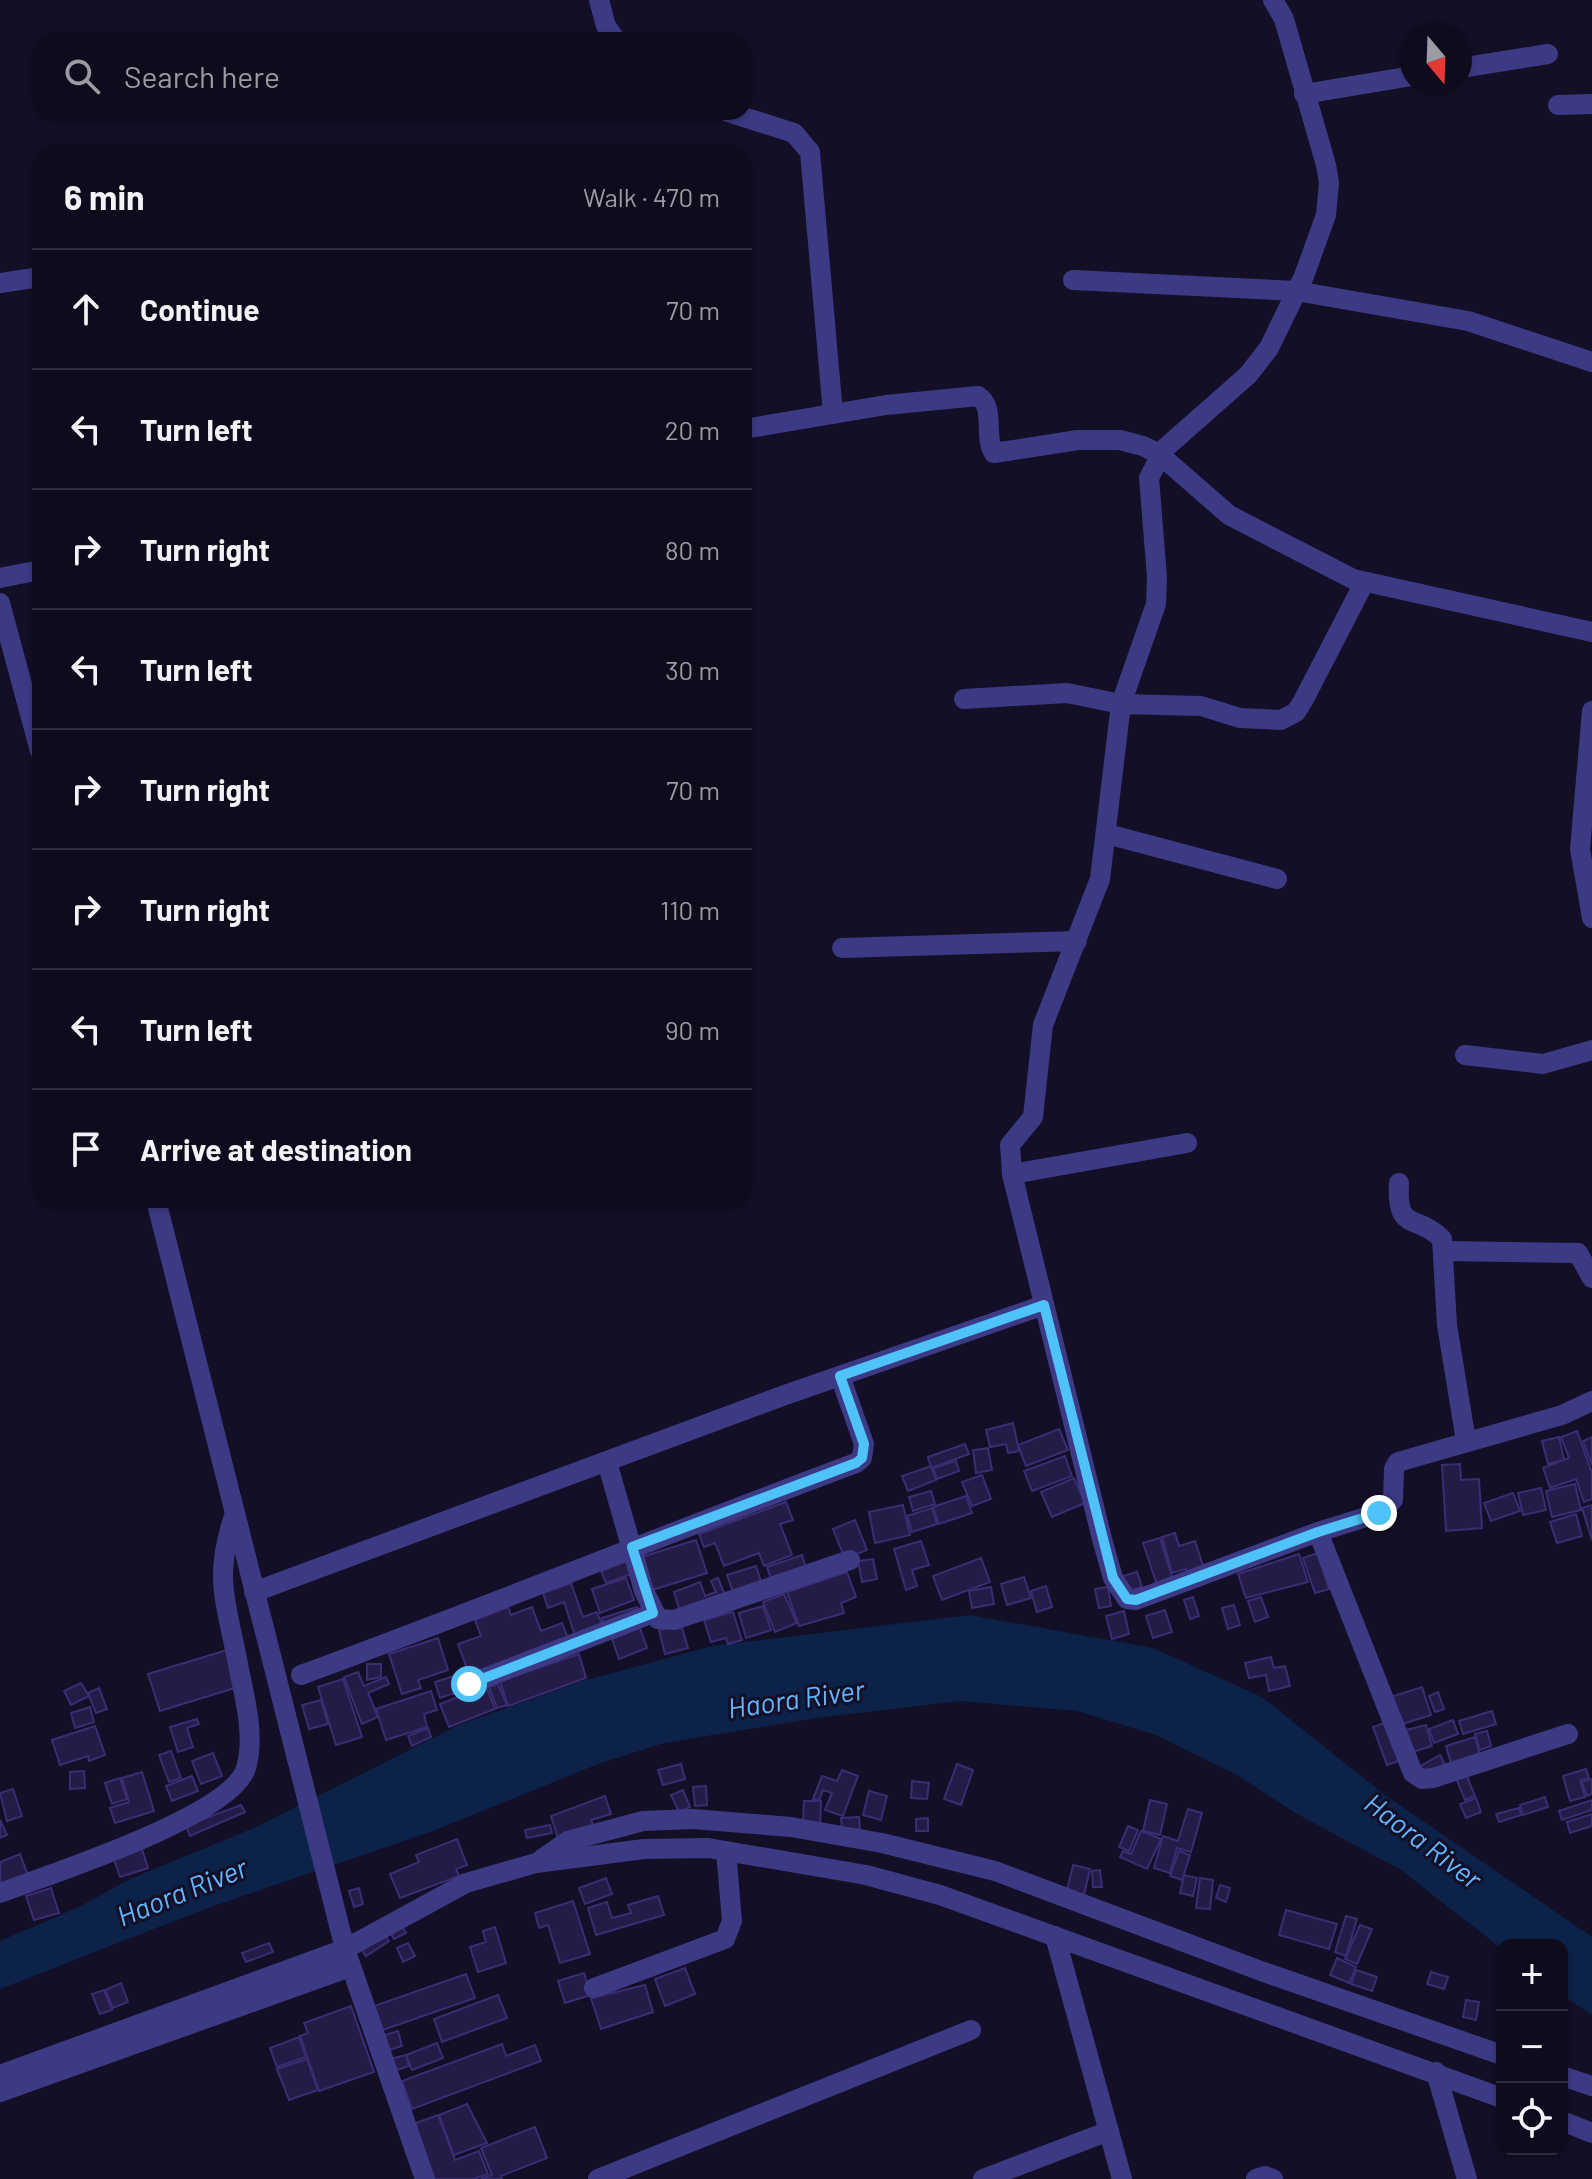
<!DOCTYPE html>
<meta charset="utf-8">
<style>
:root{--surface:#0e0b1c;--page:#171425;--text:#f1f3f6;--muted:#9b9ba3;--line:#2e2b3b}
body{margin:0;font-family:Barlow,sans-serif;background:var(--page);color:var(--text)}
.controls{position:absolute;right:24px;bottom:24px;display:grid;overflow:hidden;border-radius:16px;box-shadow:0 2px 6px #0004}
.controls button{width:72px;height:72px;display:grid;place-items:center;padding:0;border:0;border-bottom:2px solid var(--line);background:var(--surface);color:var(--text);font:40px sans-serif}
.compass{position:absolute;left:1400px;top:24px;width:72px;height:72px;border-radius:50%;background:var(--surface);box-shadow:0 2px 6px #0004;rotate:161deg}
.stop{position:absolute;width:24px;height:24px;margin:-18px;border:6px solid #4fc3f7;border-radius:50%;background:#fff}
.stop.end{background:#4fc3f7;border-color:#fff;box-shadow:0 2px 8px #0008}
.list{margin:0;padding:0;list-style:none}
h2{display:flex;justify-content:space-between;align-items:center;height:104px;margin:0;padding:0 32px;font-size:34px}
h2 small{font-size:26px;font-weight:400;color:var(--muted)}
.list li{display:grid;grid-template-columns:52px 1fr auto;gap:24px;align-items:center;box-sizing:border-box;height:120px;padding:0 32px;border-top:2px solid var(--line)}
.list b{display:block;font-size:30px;white-space:nowrap}
.list em{font-size:26px;font-style:normal;color:var(--muted)}
.icon{flex:none;width:44px;height:44px;fill:none;stroke:currentColor;stroke-width:2;stroke-linecap:round;stroke-linejoin:round}
.map{position:relative;flex:none;width:1592px;height:2179px;overflow:hidden}
.search{position:absolute;background:var(--surface);box-shadow:0 2px 6px #0004;left:32px;top:32px;width:720px;height:88px;display:flex;align-items:center;gap:20px;box-sizing:border-box;padding:0 28px;border-radius:24px;color:var(--muted);font-size:30px}
.panel{position:absolute;background:var(--surface);box-shadow:0 2px 6px #0004;left:32px;top:144px;width:720px;height:1064px;border-radius:24px}
.map>svg:first-child{display:block}
.water{fill:#0c2248}
.building{fill:#241b47;stroke:#3b2d73;stroke-width:2}
.lines{fill:none;stroke-linecap:round;stroke-linejoin:round}
.minor{stroke:#3d3a85;stroke-width:20}
.route{stroke:#4fc3f7;stroke-width:10}
.labels{text-anchor:middle;stroke-width:6;stroke-linejoin:round;paint-order:stroke}
.water-label{font-size:28px;font-style:italic;fill:#62b6ff;stroke:#130f26}
</style>
<div class="map">
<svg width="1592" height="2179" viewBox="0 0 1592 2179">
<rect width="100%" height="100%" fill="#130f26"/>
<path class="water" d="M970 1615 1153 1648 1262 1697 1385 1795 1592 1937V2015L1562 1995V1945H1502V1949L1401 1870 1297 1814 1237 1775 1156 1735 1077 1711 961 1701 816 1718 664 1743 598 1764 430 1832 205 1909 0 1989V1941L79 1907 130 1879 256 1827 459 1725 579 1682 712 1646Z"/>
<g class="building">
<path d="M1013 1423 1019 1451 1008 1453 1006 1444 990 1447 986 1430Z"/>
<path d="M1059 1429 1068 1450 1026 1466 1018 1445Z"/>
<path d="M1577 1431 1592 1473V1499L1584 1502 1576 1479 1550 1488 1543 1468 1569 1458 1561 1437Z"/>
<path d="M1559 1437 1564 1460 1548 1464 1542 1441Z"/>
<path d="M1592 1437V1465L1583 1441Z"/>
<path d="M965 1444 969 1454 931 1468 928 1457Z"/>
<path d="M988 1448 992 1470 976 1473 973 1450Z"/>
<path d="M1065 1456 1072 1476 1032 1491 1024 1471Z"/>
<path d="M956 1461 959 1471 937 1479 933 1468Z"/>
<path d="M1460 1464 1461 1480 1479 1479 1482 1528 1446 1531 1442 1465Z"/>
<path d="M931 1466 936 1480 908 1491 902 1476Z"/>
<path d="M982 1475 991 1499 972 1506 962 1482Z"/>
<path d="M1074 1478 1085 1503 1052 1517 1041 1492Z"/>
<path d="M1575 1484 1581 1510 1552 1517 1546 1491Z"/>
<path d="M1541 1488 1546 1510 1523 1515 1518 1493Z"/>
<path d="M931 1491 935 1504 913 1511 909 1497Z"/>
<path d="M1513 1493 1520 1511 1491 1521 1484 1503Z"/>
<path d="M966 1496 972 1513 939 1524 933 1507Z"/>
<path d="M786 1502 793 1520 780 1524 792 1555 764 1566 759 1553 724 1566 715 1543 704 1547 699 1534Z"/>
<path d="M903 1505 910 1535 875 1543 869 1512Z"/>
<path d="M1592 1505V1540L1582 1508Z"/>
<path d="M932 1508 937 1524 912 1532 907 1516Z"/>
<path d="M1576 1514 1582 1536 1557 1543 1550 1522Z"/>
<path d="M855 1520 867 1550 845 1559 833 1529Z"/>
<path d="M1175 1533 1179 1546 1195 1541 1205 1572 1188 1577 1186 1569 1172 1573 1162 1537Z"/>
<path d="M1160 1538 1173 1580 1157 1585 1143 1543Z"/>
<path d="M696 1540 707 1573 649 1591 638 1558Z"/>
<path d="M921 1541 929 1565 912 1570 917 1586 906 1590 894 1549Z"/>
<path d="M1318 1553 1329 1589 1315 1593 1303 1558Z"/>
<path d="M1299 1554 1308 1582 1246 1598 1238 1574Z"/>
<path d="M802 1555 807 1572 773 1585 767 1567Z"/>
<path d="M981 1558 990 1582 942 1600 933 1576Z"/>
<path d="M873 1559 877 1579 862 1582 858 1561Z"/>
<path d="M627 1561 632 1574 606 1583 601 1571Z"/>
<path d="M756 1566 763 1588 735 1598 727 1575Z"/>
<path d="M847 1572 856 1597 841 1603 844 1613 799 1626 787 1592Z"/>
<path d="M1137 1572 1142 1587 1122 1593 1116 1578Z"/>
<path d="M1024 1577 1031 1598 1007 1605 1001 1584Z"/>
<path d="M626 1578 634 1600 600 1613 592 1589Z"/>
<path d="M718 1578 727 1600 681 1615 674 1592 700 1582 705 1596 716 1592 711 1581Z"/>
<path d="M571 1583 583 1617 597 1612 604 1630 576 1639 564 1602 548 1608 543 1593Z"/>
<path d="M1046 1586 1052 1607 1037 1612 1031 1591Z"/>
<path d="M991 1587 994 1604 972 1608 969 1591Z"/>
<path d="M1108 1587 1111 1606 1099 1608 1095 1589Z"/>
<path d="M784 1594 797 1623 775 1632 763 1602Z"/>
<path d="M1193 1597 1199 1616 1190 1619 1184 1600Z"/>
<path d="M1261 1597 1268 1617 1255 1622 1248 1601Z"/>
<path d="M1234 1605 1240 1625 1228 1629 1222 1608Z"/>
<path d="M763 1606 771 1630 746 1638 739 1613Z"/>
<path d="M508 1607 511 1615 532 1607 541 1631 562 1623 568 1638 471 1680 458 1644 481 1636 475 1620Z"/>
<path d="M637 1607 640 1616 605 1629 602 1618Z"/>
<path d="M1165 1610 1172 1632 1153 1638 1146 1616Z"/>
<path d="M1124 1611 1129 1634 1112 1639 1106 1616Z"/>
<path d="M733 1612 742 1640 728 1644 726 1638 711 1642 704 1620Z"/>
<path d="M681 1624 688 1648 665 1654 659 1630Z"/>
<path d="M640 1628 647 1648 619 1659 612 1639Z"/>
<path d="M438 1638 448 1670 418 1680 421 1688 402 1694 389 1654Z"/>
<path d="M227 1650 238 1687 160 1711 148 1674Z"/>
<path d="M579 1654 586 1678 508 1706 500 1681Z"/>
<path d="M1271 1657 1274 1668 1285 1666 1290 1686 1269 1691 1266 1675 1249 1678 1245 1663Z"/>
<path d="M367 1664H381V1677L367 1680Z"/>
<path d="M358 1672 364 1686 386 1677 389 1684 368 1693 378 1717 362 1724 344 1677Z"/>
<path d="M464 1673 469 1688 440 1698 435 1682Z"/>
<path d="M343 1679 362 1737 336 1745 318 1687Z"/>
<path d="M81 1683 89 1696 71 1705 64 1691Z"/>
<path d="M498 1684 507 1705 497 1708 489 1687Z"/>
<path d="M486 1686 495 1709 449 1727 440 1704Z"/>
<path d="M1422 1687 1431 1715 1399 1725 1387 1698Z"/>
<path d="M99 1688 107 1709 96 1713 88 1693Z"/>
<path d="M431 1691 437 1710 424 1714 427 1727 386 1740 376 1709Z"/>
<path d="M1438 1692 1444 1709 1435 1712 1429 1696Z"/>
<path d="M321 1700 328 1724 309 1729 302 1705Z"/>
<path d="M90 1707 94 1722 75 1728 71 1713Z"/>
<path d="M1492 1711 1496 1724 1463 1734 1459 1721Z"/>
<path d="M197 1719 199 1724 187 1728 193 1747 178 1752 170 1727Z"/>
<path d="M1453 1720 1458 1734 1434 1743 1429 1729Z"/>
<path d="M1387 1722 1401 1760 1387 1765 1373 1727Z"/>
<path d="M1426 1725 1432 1746 1409 1753 1402 1731Z"/>
<path d="M95 1726 105 1755 89 1761 88 1756 60 1765 52 1740Z"/>
<path d="M428 1728 431 1737 412 1746 408 1736Z"/>
<path d="M1487 1731 1491 1746 1480 1750 1475 1734Z"/>
<path d="M1475 1737 1482 1762 1453 1771 1446 1746Z"/>
<path d="M171 1751 181 1778 169 1782 159 1755Z"/>
<path d="M213 1753 222 1776 201 1784 192 1761Z"/>
<path d="M1440 1755 1448 1771 1427 1776 1419 1767Z"/>
<path d="M681 1764 685 1779 663 1785 658 1770Z"/>
<path d="M957 1764 973 1770 961 1805 944 1799Z"/>
<path d="M1586 1769 1589 1778 1580 1780 1585 1797 1570 1801 1563 1776Z"/>
<path d="M842 1770 858 1776 843 1816 825 1810 832 1793 823 1790 819 1801 813 1799 822 1776 837 1781Z"/>
<path d="M84 1771 85 1788 70 1789V1772Z"/>
<path d="M142 1772 154 1811 115 1823 110 1808 129 1802 122 1778Z"/>
<path d="M1466 1774 1475 1796 1465 1800 1456 1778Z"/>
<path d="M192 1776 198 1791 172 1801 166 1786Z"/>
<path d="M120 1778 127 1799 112 1804 105 1783Z"/>
<path d="M1592 1779V1794L1587 1796 1582 1782Z"/>
<path d="M912 1781 929 1783 927 1799 911 1798Z"/>
<path d="M706 1786 707 1805 695 1806 693 1787Z"/>
<path d="M13 1789 22 1816 7 1821 0 1793Z"/>
<path d="M683 1790 690 1807 679 1812 671 1795Z"/>
<path d="M869 1791 887 1796 881 1820 863 1815Z"/>
<path d="M605 1796 611 1814 591 1820 595 1831 559 1842 551 1816Z"/>
<path d="M1545 1797 1548 1807 1523 1815 1520 1805Z"/>
<path d="M1476 1798 1481 1812 1466 1818 1460 1804Z"/>
<path d="M1150 1800 1167 1804 1160 1835 1143 1831Z"/>
<path d="M1592 1800V1810L1562 1820 1559 1811Z"/>
<path d="M804 1801H821L820 1825 803 1824Z"/>
<path d="M241 1805 245 1812 190 1836 184 1821 201 1820Z"/>
<path d="M1519 1808 1521 1815 1499 1822 1496 1814Z"/>
<path d="M1188 1809 1202 1813 1191 1852 1177 1848 1170 1873 1154 1868 1163 1836 1178 1841Z"/>
<path d="M1592 1814V1826L1570 1833 1567 1822Z"/>
<path d="M859 1817 860 1829 842 1830 841 1818Z"/>
<path d="M928 1818V1831H916V1819Z"/>
<path d="M0 1820 7 1835 0 1838Z"/>
<path d="M550 1825 552 1833 527 1838 525 1830Z"/>
<path d="M1128 1826 1138 1830 1129 1851 1119 1847Z"/>
<path d="M1141 1831 1161 1839 1147 1869 1120 1857 1123 1851 1131 1854Z"/>
<path d="M457 1839 467 1865 456 1869 459 1876 400 1898 390 1874 419 1862 416 1855Z"/>
<path d="M142 1849 148 1868 120 1877 114 1859Z"/>
<path d="M1179 1851 1190 1855 1182 1880 1170 1876Z"/>
<path d="M20 1854 29 1878 0 1889V1862Z"/>
<path d="M1073 1865 1090 1869 1083 1899 1066 1895Z"/>
<path d="M1100 1870 1102 1887H1093L1092 1871Z"/>
<path d="M1184 1875 1197 1878 1193 1896 1180 1893Z"/>
<path d="M606 1878 612 1894 585 1904 579 1888Z"/>
<path d="M1200 1878 1213 1880 1210 1909 1196 1908Z"/>
<path d="M1220 1885 1230 1888 1226 1902 1216 1898Z"/>
<path d="M51 1888 59 1913 34 1920 26 1896Z"/>
<path d="M359 1888 363 1904 354 1907 349 1891Z"/>
<path d="M658 1896 664 1915 596 1935 588 1908 607 1902 612 1918 631 1913 628 1905Z"/>
<path d="M573 1901 590 1954 560 1963 548 1925 539 1928 535 1913Z"/>
<path d="M1286 1910 1337 1924 1329 1949 1279 1935Z"/>
<path d="M1346 1916 1357 1919 1346 1956 1335 1952Z"/>
<path d="M400 1921 406 1933 394 1939 387 1927Z"/>
<path d="M1360 1925 1372 1929 1357 1964 1345 1959Z"/>
<path d="M495 1927 506 1963 478 1972 470 1947 486 1942 483 1931Z"/>
<path d="M382 1932 389 1941 366 1956 360 1947Z"/>
<path d="M269 1943 273 1952 246 1962 242 1953Z"/>
<path d="M408 1943 415 1956 403 1962 397 1948Z"/>
<path d="M1337 1958 1356 1967 1349 1983 1330 1975Z"/>
<path d="M685 1968 695 1994 665 2006 655 1979Z"/>
<path d="M1356 1970 1377 1977 1372 1991 1351 1984Z"/>
<path d="M1431 1972 1448 1977 1444 1989 1427 1984Z"/>
<path d="M584 1973 591 1995 565 2003 558 1981Z"/>
<path d="M466 1974 475 1998 383 2030 374 2006Z"/>
<path d="M121 1983 128 2002 113 2008 105 1990Z"/>
<path d="M645 1985 653 2012 601 2029 591 1998Z"/>
<path d="M104 1990 112 2010 100 2014 92 1994Z"/>
<path d="M498 1995 507 2018 442 2042 434 2019Z"/>
<path d="M1466 2000 1479 2002 1476 2020 1463 2017Z"/>
<path d="M351 2006 374 2072 319 2091 300 2036 308 2033 304 2023Z"/>
<path d="M398 2031 402 2046 386 2051 382 2036Z"/>
<path d="M299 2037 306 2057 277 2067 270 2048Z"/>
<path d="M437 2043 443 2058 412 2070 406 2055Z"/>
<path d="M502 2044 506 2056 535 2045 541 2061 412 2109 402 2081Z"/>
<path d="M406 2055 409 2066 394 2071 390 2059Z"/>
<path d="M307 2059 318 2090 289 2100 277 2069Z"/>
<path d="M467 2104 487 2143 454 2155 439 2115Z"/>
<path d="M438 2115 455 2160 479 2151 488 2174 474 2179H434L413 2124Z"/>
<path d="M535 2127 547 2158 501 2176 502 2179H481L492 2175 481 2148Z"/>
</g>
<g class="lines">
<g class="minor">
<path d="M599 0 606 26 616 40"/>
<path d="M1273 0 1284 19 1326 165 1329 183 1326 215 1304 276 1269 348 1248 375 1164 449 1149 478 1157 577 1156 604 1121 704 1100 879 1043 1025 1033 1117 1010 1145 1012 1174 1102 1539 1113 1578 1127 1599 1136 1600 1318 1532 1379 1513 1393 1500 1394 1469 1398 1462 1562 1415 1592 1401"/>
<path d="M1460 68 1548 54"/>
<path d="M1304 94 1412 76"/>
<path d="M1558 105 1592 104"/>
<path d="M728 112 794 133 810 152 833 414"/>
<path d="M1073 280 1296 291 1468 321 1592 362"/>
<path d="M0 283 40 277"/>
<path d="M744 429 886 405 978 396C996 407 983 437 994 453L1078 440H1120L1143 446 1159 454 1229 515 1353 579 1592 632"/>
<path d="M0 578 40 570"/>
<path d="M0 603 40 751"/>
<path d="M964 699 1067 693 1121 704 1201 706 1240 718 1281 720 1296 712 1303 701 1364 583"/>
<path d="M1592 711 1580 849 1592 918"/>
<path d="M1107 834 1277 879"/>
<path d="M842 948 1077 941"/>
<path d="M1465 1055 1543 1064 1592 1050"/>
<path d="M1012 1174 1187 1143"/>
<path d="M1399 1183C1396 1234 1417 1213 1442 1239L1447 1325 1466 1441"/>
<path d="M156 1200 345 1949 425 2179"/>
<path d="M1444 1251 1578 1253 1592 1278"/>
<path d="M607 1462 644 1591 658 1619 674 1620 850 1560"/>
<path d="M1318 1532 1413 1773 1422 1779 1433 1778 1568 1734"/>
<path d="M254 1592 785 1395 1044 1305"/>
<path d="M301 1675C487 1607 670 1532 856 1463L862 1458 864 1444 840 1376"/>
<path d="M469 1684 653 1613"/>
<path d="M542 1859 568 1841 643 1821 693 1819 791 1827 882 1843 995 1871 1261 1971 1502 2055"/>
<path d="M0 1893C50 1874 232 1816 246 1768 256 1734 243 1692 237 1659 225 1598 214 1577 234 1516"/>
<path d="M1055 1936 1122 2179"/>
<path d="M594 1988 725 1939 732 1921 726 1851"/>
<path d="M1436 2072 1467 2179"/>
<path d="M0 2075 345 1949 466 1883 536 1863 644 1849 708 1848 866 1875 940 1895 1502 2098"/>
<path d="M1562 2076 1592 2086"/>
<path d="M0 2092 350 1967"/>
<path d="M1562 2121 1592 2133"/>
<path d="M598 2179 971 2030"/>
<path d="M983 2179 1109 2131"/>
<path d="M1256 2179 1265 2176 1273 2179"/>
</g>
</g>
<g class="lines">
<path class="route" d="M469 1684 653 1613 632 1547 856 1463 862 1458 864 1444 840 1376 1044 1305 1113 1578 1127 1599 1136 1600 1318 1532 1379 1513"/>
</g>
<g class="labels">
<g class="water-label">
<text transform="translate(796 1699) rotate(-8)" y="10">Haora River</text>
<text transform="translate(1423 1841) rotate(37)" y="10">Haora River</text>
<text transform="translate(182 1892) rotate(-22)" y="10">Haora River</text>
</g>
</g>
</svg>
<div class="controls">
<button>+</button>
<button>−</button>
<button><svg class="icon" aria-label="locate" viewBox="0 0 24 24"><circle cx="12" cy="12" r="6"/><path d="M12 2v4M12 18v4M2 12h4M18 12h4"/></svg></button>
</div>
<svg class="compass" viewBox="-18 -18 36 36"><path d="M0-13l5 13h-10z" fill="#e53935"/><path d="M0 13l5-13h-10z" fill="#9b9ba3"/></svg>
<div class="stop" style="left:469px;top:1684px"></div>
<div class="stop end" style="left:1379px;top:1513px"></div>
<div class="search"><svg class="icon" aria-label="search" viewBox="0 0 24 24"><circle cx="10" cy="10" r="6"/><path d="M15 15l6 6"/></svg>Search here</div>
<section class="panel">
<h2>6 min<small>Walk · 470 m</small></h2>
<ul class="list">
<li><svg class="icon" aria-label="ahead" viewBox="0 0 24 24"><path d="M12 20V5M6 11l6-6 6 6"/></svg><div><b>Continue</b></div><em>70 m</em></li>
<li><svg class="icon" aria-label="left" viewBox="0 0 24 24"><path d="M17 20v-9H6M10 6l-5 5 5 5"/></svg><div><b>Turn left</b></div><em>20 m</em></li>
<li><svg class="icon" aria-label="right" viewBox="0 0 24 24"><path d="M7 20v-9h11M14 6l5 5-5 5"/></svg><div><b>Turn right</b></div><em>80 m</em></li>
<li><svg class="icon" aria-label="left" viewBox="0 0 24 24"><path d="M17 20v-9H6M10 6l-5 5 5 5"/></svg><div><b>Turn left</b></div><em>30 m</em></li>
<li><svg class="icon" aria-label="right" viewBox="0 0 24 24"><path d="M7 20v-9h11M14 6l5 5-5 5"/></svg><div><b>Turn right</b></div><em>70 m</em></li>
<li><svg class="icon" aria-label="right" viewBox="0 0 24 24"><path d="M7 20v-9h11M14 6l5 5-5 5"/></svg><div><b>Turn right</b></div><em>110 m</em></li>
<li><svg class="icon" aria-label="left" viewBox="0 0 24 24"><path d="M17 20v-9H6M10 6l-5 5 5 5"/></svg><div><b>Turn left</b></div><em>90 m</em></li>
<li><svg class="icon" aria-label="arrive" viewBox="0 0 24 24"><path d="M6 21V4h12l-3 4 3 4H6"/></svg><div><b>Arrive at destination</b></div></li>
</ul>
</section>
</div>
